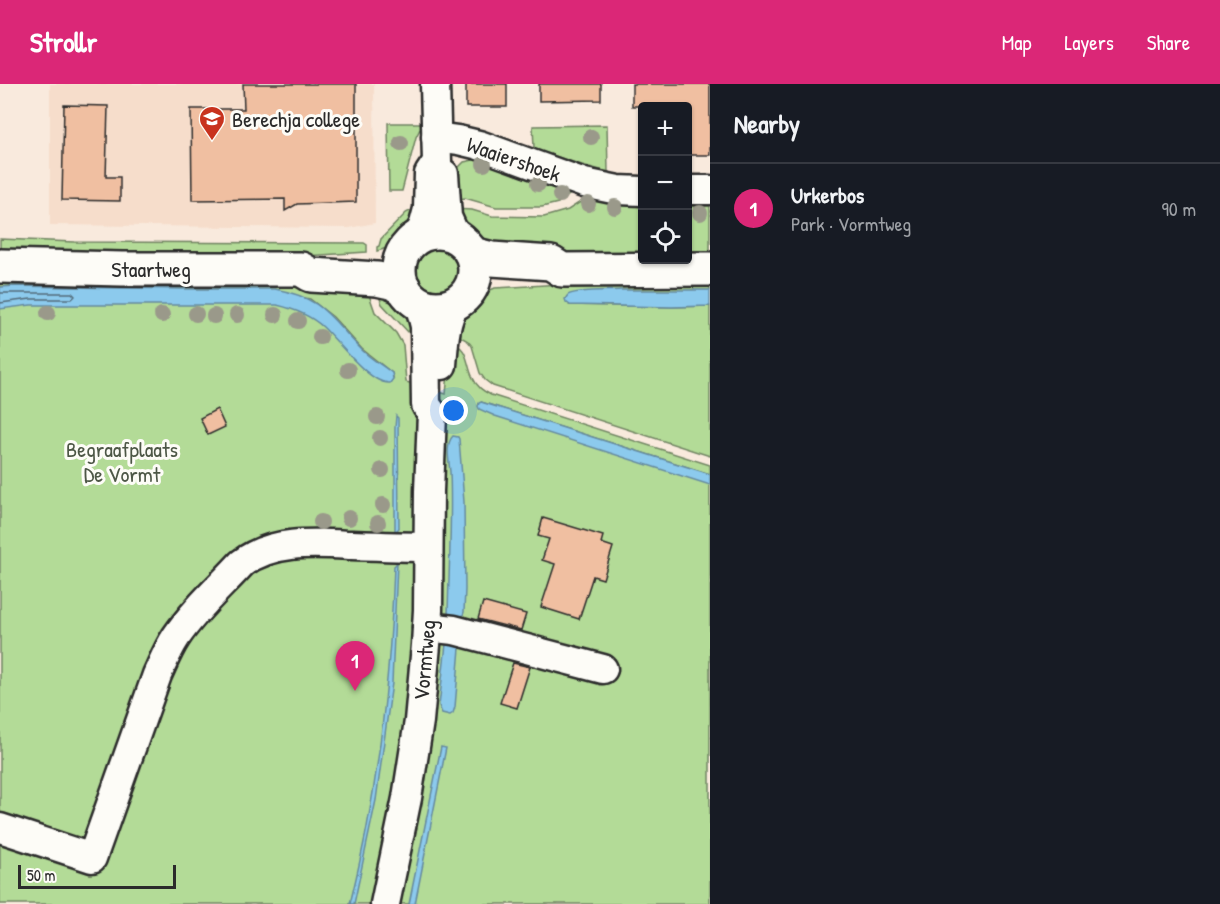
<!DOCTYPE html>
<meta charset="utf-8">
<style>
:root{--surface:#171b24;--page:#242831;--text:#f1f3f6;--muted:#9ea1a6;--line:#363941;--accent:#db2777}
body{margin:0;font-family:"Patrick Hand",sans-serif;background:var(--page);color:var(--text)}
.controls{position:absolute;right:18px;top:18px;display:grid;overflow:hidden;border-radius:6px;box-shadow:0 2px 4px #0004}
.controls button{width:54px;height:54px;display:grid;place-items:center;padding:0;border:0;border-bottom:2px solid var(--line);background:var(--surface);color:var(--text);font:30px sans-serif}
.scale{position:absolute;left:18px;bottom:15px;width:158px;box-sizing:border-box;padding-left:6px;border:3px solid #2b2b2b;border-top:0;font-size:16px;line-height:21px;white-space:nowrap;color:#2b2b2b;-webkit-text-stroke:4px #fdfcf7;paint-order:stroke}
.you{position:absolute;left:454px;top:327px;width:21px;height:21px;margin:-15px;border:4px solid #fff;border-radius:50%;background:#1a73e8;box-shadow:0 0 0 9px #1a73e833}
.badge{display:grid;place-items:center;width:39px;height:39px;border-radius:50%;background:var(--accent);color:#fff;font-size:20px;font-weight:700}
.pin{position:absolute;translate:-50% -50px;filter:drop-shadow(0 2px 3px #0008)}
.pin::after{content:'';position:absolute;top:32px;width:21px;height:18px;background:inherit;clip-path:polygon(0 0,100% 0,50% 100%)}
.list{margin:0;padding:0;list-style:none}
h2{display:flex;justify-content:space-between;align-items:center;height:78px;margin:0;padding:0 24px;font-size:26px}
h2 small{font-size:20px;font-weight:400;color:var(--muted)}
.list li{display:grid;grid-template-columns:39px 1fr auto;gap:18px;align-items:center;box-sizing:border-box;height:90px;padding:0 24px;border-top:2px solid var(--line)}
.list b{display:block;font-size:22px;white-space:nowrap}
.list p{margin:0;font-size:20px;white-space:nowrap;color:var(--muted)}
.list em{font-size:20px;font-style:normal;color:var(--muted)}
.icon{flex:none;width:33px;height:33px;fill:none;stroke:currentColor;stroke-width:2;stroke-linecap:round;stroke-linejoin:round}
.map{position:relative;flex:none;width:710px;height:820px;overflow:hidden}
header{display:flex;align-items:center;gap:36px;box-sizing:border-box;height:84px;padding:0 30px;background:var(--accent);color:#fff}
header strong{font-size:28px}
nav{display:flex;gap:33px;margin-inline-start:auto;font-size:21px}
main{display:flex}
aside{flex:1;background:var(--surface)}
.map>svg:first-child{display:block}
.built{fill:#f6ddcb}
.green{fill:#b3db97;stroke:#6f8361;stroke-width:1.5}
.water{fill:#8ccaed;stroke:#658a9f;stroke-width:1.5}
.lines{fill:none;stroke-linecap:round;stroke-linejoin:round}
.shore{stroke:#526b79;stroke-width:1.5}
.building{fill:#f0bfa1;stroke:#2b2b2b;stroke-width:1.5}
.minor-casing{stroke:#2b2b2b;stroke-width:33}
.major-casing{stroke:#2b2b2b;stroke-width:38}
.minor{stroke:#fdfcf7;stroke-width:28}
.major{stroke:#fdfcf7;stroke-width:33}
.tree{fill:#9a998a}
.labels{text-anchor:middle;stroke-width:6;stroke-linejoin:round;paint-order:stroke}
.poi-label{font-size:22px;fill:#2b2b2b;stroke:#fdfcf7;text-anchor:start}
.street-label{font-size:22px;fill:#2b2b2b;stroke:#fdfcf7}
.park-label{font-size:22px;fill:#4d5746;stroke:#fdfcf7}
</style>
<header>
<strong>Strollr</strong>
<nav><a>Map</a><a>Layers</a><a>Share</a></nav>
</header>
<main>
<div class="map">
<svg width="710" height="820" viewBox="0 0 710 820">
<rect width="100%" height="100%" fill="#f9eadd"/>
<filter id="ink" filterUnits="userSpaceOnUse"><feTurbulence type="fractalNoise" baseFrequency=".0167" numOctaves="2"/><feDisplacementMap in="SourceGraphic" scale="12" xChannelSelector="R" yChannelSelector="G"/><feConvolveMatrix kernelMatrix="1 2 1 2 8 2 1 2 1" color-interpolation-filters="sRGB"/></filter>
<g filter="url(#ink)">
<path class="built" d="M50 0H374L375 139 349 144 50 141Z"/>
<g class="green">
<path d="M388 39H423L416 53 402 107H389Z"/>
<path d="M607 41 608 88 582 81 546 69 536 72 534 64 533 42Z"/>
<path d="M475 70 576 106 558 119 542 123H496L465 114 460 115 459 83 464 78 473 76Z"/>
<path d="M588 113 631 116 637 122H642V175L569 174 476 158 464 145 454 125 472 126 492 132 544 133 568 126Z"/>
<rect x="688" y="122" width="22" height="53"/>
<path d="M410 127H414C414 131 415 138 413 142 408 153 388 165 377 167V163L379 162 381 155 406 129Z"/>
<path d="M0 155 75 158 364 159 367 161V168L245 176 0 173Z"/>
<circle cx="437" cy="185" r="21"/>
<path d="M0 190 256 194 368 208 375 228 396 249 403 261 406 298 446 310 451 259C469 262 466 281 473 294 477 303 483 307 491 311L710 381V390L481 318 710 393V820H0V216L275 215 309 225 393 293 392 289 362 265 333 233 310 215 256 205H181L16 202 0 203Z"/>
<path d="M710 196V206L585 208 570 221 672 223 710 222V372L493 302 485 296 480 289 472 262 468 257 452 248 463 225 481 210 495 204 609 197Z"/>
<path d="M377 207 405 219 419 248 409 249 382 220Z"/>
</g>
<g class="water">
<path d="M16 202 181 205H275C324 214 330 234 362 266 371 275 382 281 392 289L393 295 390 299C370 301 338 257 323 243 310 231 294 225 277 221H31L0 225V203Z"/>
<path d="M620 206H710V222L672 223 570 221 566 218 565 215C566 214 567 212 568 211 575 206 609 207 620 206Z"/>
<path d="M481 318 710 390V401L495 332 479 325 478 322 479 319Z"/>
<path d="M396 332 398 334 399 444 396 447 395 446V344Z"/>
<path d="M453 352 458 353 459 355 464 418 465 505 464 528 462 534 448 531C449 483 452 435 450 388 449 377 445 360 453 352Z"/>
<path d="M397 479 392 599 376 716 354 820H350C356 795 362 769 367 743 383 657 391 570 394 482Z"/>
<path d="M452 558 458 559 460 564 455 623 453 629 450 631 442 629 439 622 446 560Z"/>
<path d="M441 663 446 664 415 820H409Z"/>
</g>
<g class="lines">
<path class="shore" d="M0 209H72L75 212 72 215H31L0 219"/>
</g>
<g class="building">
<path d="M243 0H356V118L297 120 285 127V115L192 116 191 25H244Z"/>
<rect x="466" y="0" width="41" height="23"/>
<path d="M539 0H601V16L539 17Z"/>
<path d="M632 0H710V71H687V22H632Z"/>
<path d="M64 21 108 22 106 93H120V117L62 116Z"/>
<path d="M217 325 225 343 208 351 200 334Z"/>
<path d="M543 434 603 452 601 459 613 463 603 495 593 492 579 535 541 523 555 480 542 476 549 455 538 452Z"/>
<path d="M483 518 526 530 521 546 478 535Z"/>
<path d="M513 579 530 583 517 624 500 619Z"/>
</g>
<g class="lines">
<defs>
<g id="minor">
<path d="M436 53 458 56 479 61 584 99 618 106 642 107"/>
<path d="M444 90 447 133 456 153"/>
<path d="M688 106H710"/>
<path d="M418 153 424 140 428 125 429 90 437 78 435 0"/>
<path d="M442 281C444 258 444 240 455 219"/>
<path d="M427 543 454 546 603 585"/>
<path d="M0 744 92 774 157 591C163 578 168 565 176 553 194 526 220 503 242 479 272 456 314 459 349 461 376 462 402 463 428 463"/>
<path d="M385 820 407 714 419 637 426 561 428 526 429 407 432 329 426 321 425 242 419 218"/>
</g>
<g id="major">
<circle cx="437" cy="186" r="38"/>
<path d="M472 170 492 175 551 179 562 186 710 185"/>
<path d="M0 182 122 185H301L311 191 377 195 391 198 404 204"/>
</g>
</defs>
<use href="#minor" class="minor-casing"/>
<use href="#major" class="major-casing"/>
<use href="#minor" class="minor"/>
<use href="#major" class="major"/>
</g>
<g class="tree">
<circle cx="591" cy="53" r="8"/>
<circle cx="401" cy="59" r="8"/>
<circle cx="484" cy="80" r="8"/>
<circle cx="538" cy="100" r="8"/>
<circle cx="560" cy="111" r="8"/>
<circle cx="588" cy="120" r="8"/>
<circle cx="615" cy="123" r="8"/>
<circle cx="700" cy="129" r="8"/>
<circle cx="48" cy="229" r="8"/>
<circle cx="196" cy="230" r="8"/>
<circle cx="162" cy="231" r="8"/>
<circle cx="237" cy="231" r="8"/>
<circle cx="275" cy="231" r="8"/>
<circle cx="214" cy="232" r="8"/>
<circle cx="298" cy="237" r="8"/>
<circle cx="320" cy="253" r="8"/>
<circle cx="348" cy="286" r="8"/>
<circle cx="377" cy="333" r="8"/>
<circle cx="380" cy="354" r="8"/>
<circle cx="382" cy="386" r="8"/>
<circle cx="383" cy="421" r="8"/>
<circle cx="349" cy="434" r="8"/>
<circle cx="321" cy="438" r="8"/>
<circle cx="378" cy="439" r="8"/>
</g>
</g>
<defs>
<symbol id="school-pin" viewBox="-11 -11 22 30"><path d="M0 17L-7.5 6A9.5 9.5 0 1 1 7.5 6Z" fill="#c8321e" stroke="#fdfcf7"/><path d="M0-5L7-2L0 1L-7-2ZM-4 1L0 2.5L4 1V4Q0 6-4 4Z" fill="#fff"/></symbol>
</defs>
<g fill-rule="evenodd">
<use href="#school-pin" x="197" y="20" width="30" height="40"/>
</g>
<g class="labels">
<g class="poi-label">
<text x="232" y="43">Berechja college</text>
</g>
<g class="street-label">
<text transform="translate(514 75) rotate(19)" y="8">Waaiershoek</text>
<text x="151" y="193">Staartweg</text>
<text transform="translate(424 576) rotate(-85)" y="8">Vormtweg</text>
</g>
<g class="park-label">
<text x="122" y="373">Begraafplaats<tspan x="122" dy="25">De Vormt</tspan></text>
</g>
</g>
</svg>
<div class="controls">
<button>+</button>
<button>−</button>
<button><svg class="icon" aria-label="locate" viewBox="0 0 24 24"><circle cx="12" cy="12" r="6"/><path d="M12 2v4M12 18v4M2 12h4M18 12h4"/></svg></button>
</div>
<div class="scale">50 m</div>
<div class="you"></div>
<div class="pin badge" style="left:355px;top:607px">1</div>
</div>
<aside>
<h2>Nearby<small></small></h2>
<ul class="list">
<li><span class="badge">1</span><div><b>Urkerbos</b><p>Park · Vormtweg</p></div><em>90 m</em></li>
</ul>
</aside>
</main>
